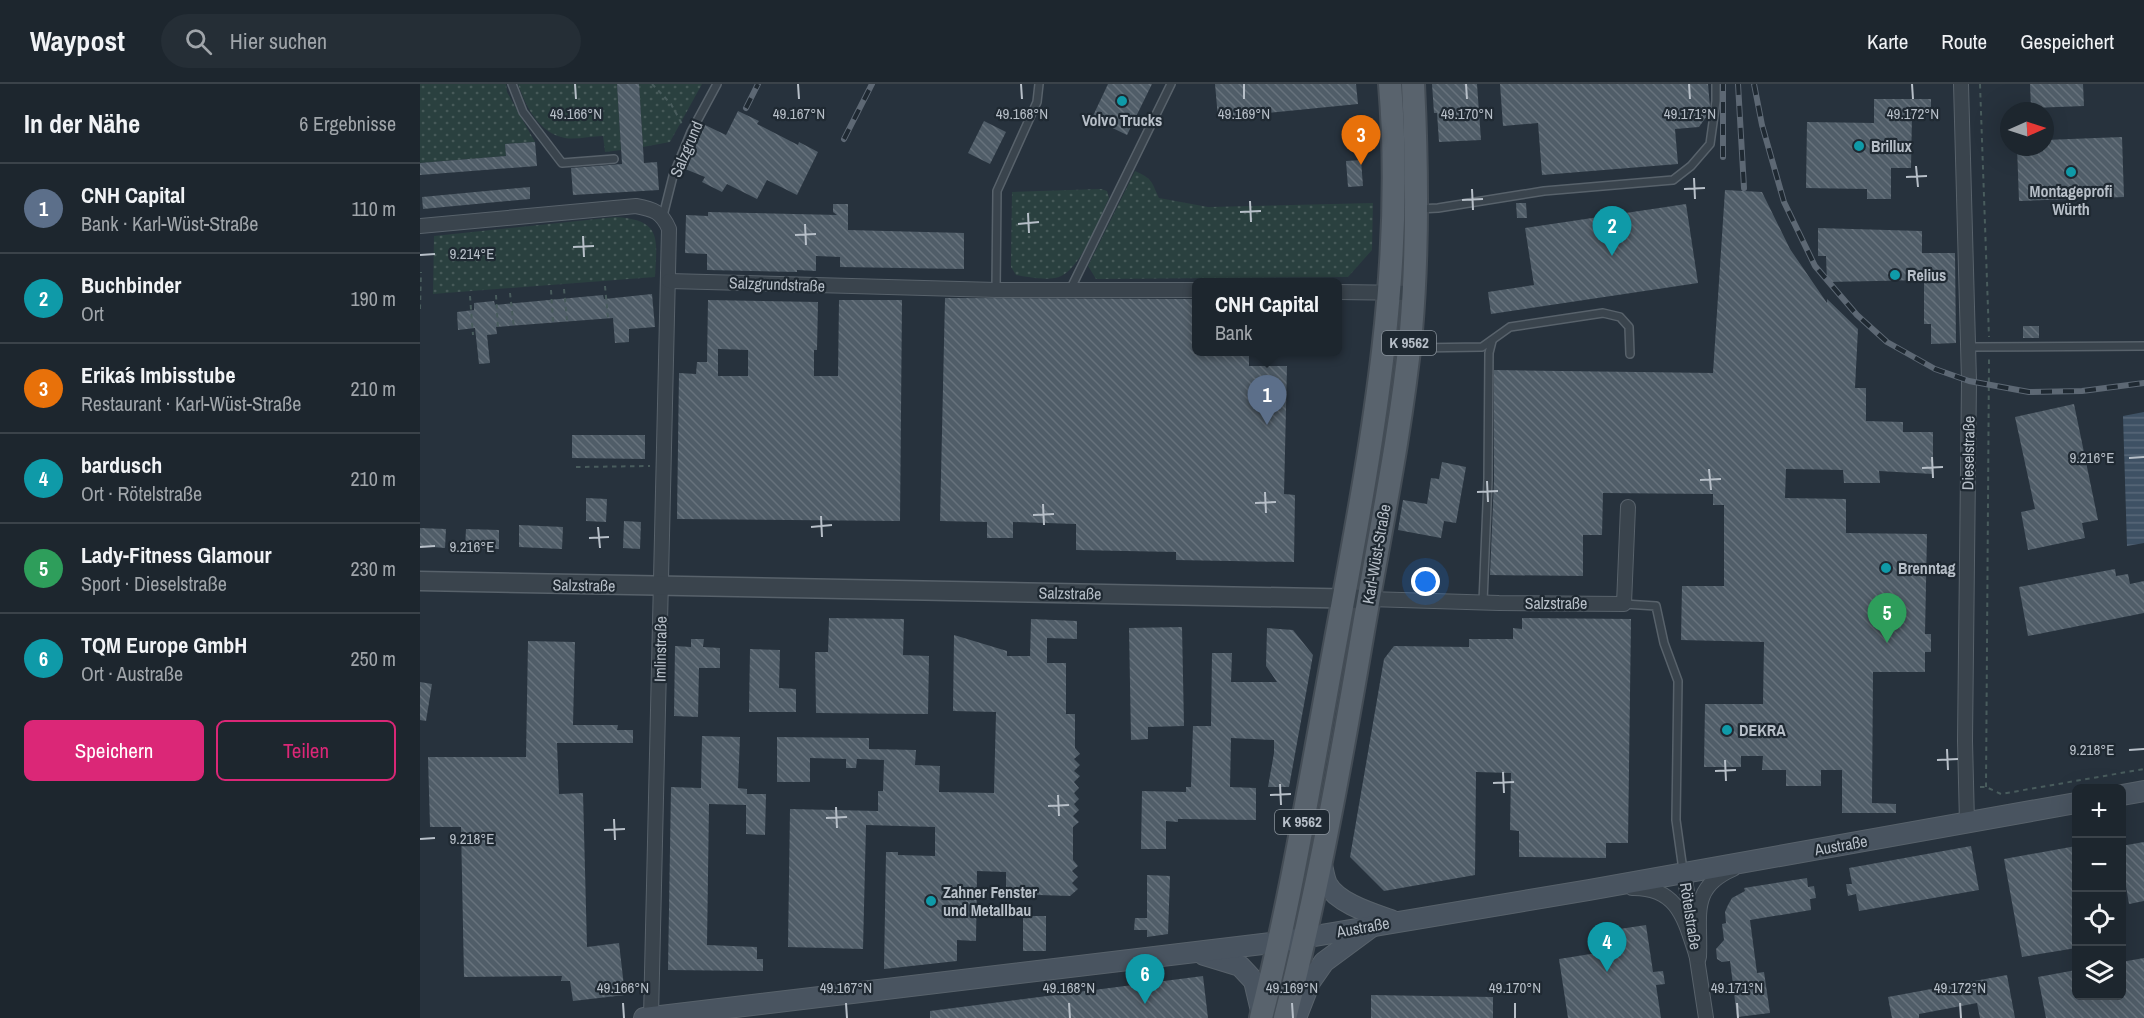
<!DOCTYPE html>
<html lang="de">
<meta charset="utf-8">
<style>
:root{--surface:#1d262e;--page:#252e36;--text:#f1f3f6;--muted:#a0a5aa;--line:#3b434a;--accent:#db2777}
body{margin:0;font-family:"Archivo Narrow",sans-serif;background:var(--page);color:var(--text)}
.controls{position:absolute;right:18px;bottom:18px;display:grid;overflow:hidden;border-radius:9px;box-shadow:0 6px 24px #0002}
.controls button{width:54px;height:54px;display:grid;place-items:center;padding:0;border:0;border-bottom:2px solid var(--line);background:var(--surface);color:var(--text);font:30px sans-serif}
.compass{position:absolute;left:1580px;top:18px;width:54px;height:54px;border-radius:50%;background:var(--surface);box-shadow:0 6px 24px #0002;rotate:87deg}
.you{position:absolute;left:1006px;top:498px;width:21px;height:21px;margin:-15px;border:4px solid #fff;border-radius:50%;background:#1a73e8;box-shadow:0 0 0 9px #1a73e833}
.badge{display:grid;place-items:center;width:39px;height:39px;border-radius:50%;background:var(--accent);color:#fff;font-size:20px;font-weight:700}
.pin{position:absolute;translate:-50% -50px;filter:drop-shadow(0 2px 3px #0008)}
.pin::after{content:'';position:absolute;top:32px;width:21px;height:18px;background:inherit;clip-path:polygon(0 0,100% 0,50% 100%)}
.popup{position:absolute;left:772px;top:194px;width:150px;height:78px;box-sizing:border-box;display:grid;place-content:center;border-radius:9px;background:var(--surface);filter:drop-shadow(0 2px 4px #0005);font-size:20px;white-space:nowrap;color:var(--muted)}
.popup b{font-size:22px;color:var(--text)}
.popup::after{content:'';position:absolute;left:50%;top:100%;margin-left:-12px;border:12px solid transparent;border-top-color:var(--surface)}
.list{margin:0;padding:0;list-style:none}
h2{display:flex;justify-content:space-between;align-items:center;height:78px;margin:0;padding:0 24px;font-size:26px}
h2 small{font-size:20px;font-weight:400;color:var(--muted)}
.list li{display:grid;grid-template-columns:39px 1fr auto;gap:18px;align-items:center;box-sizing:border-box;height:90px;padding:0 24px;border-top:2px solid var(--line)}
.list b{display:block;font-size:22px;white-space:nowrap}
.list p{margin:0;font-size:20px;white-space:nowrap;color:var(--muted)}
.list em{font-size:20px;font-style:normal;color:var(--muted)}
.actions{display:flex;gap:12px;padding:18px 24px}
.actions a{flex:1;padding:14px 0;border:2px solid var(--accent);border-radius:9px;text-align:center;font-size:21px;color:var(--accent)}
.actions .main{background:var(--accent);color:#fff}
.icon{flex:none;width:33px;height:33px;fill:none;stroke:currentColor;stroke-width:2;stroke-linecap:round;stroke-linejoin:round}
.map{position:relative;flex:none;width:1724px;height:934px;overflow:hidden}
header{display:flex;align-items:center;gap:36px;box-sizing:border-box;height:84px;padding:0 30px;background:var(--surface);border-bottom:2px solid var(--line)}
header strong{font-size:28px}
nav{display:flex;gap:33px;margin-inline-start:auto;font-size:21px}
.search{width:420px;height:54px;background:var(--page);display:flex;align-items:center;gap:15px;box-sizing:border-box;padding:0 21px;border-radius:33px;color:var(--muted);font-size:22px}
main{display:flex}
aside{flex:1;background:var(--surface)}
.map>svg:first-child{display:block}
.grass{fill:url(#grass-dots)}
.water{fill:url(#water-rules)}
.building{fill:url(#building-back-hatch);fill-rule:evenodd}
.lines{fill:none;stroke-linecap:round;stroke-linejoin:round}
.service-casing{stroke:#58626b;stroke-width:10}
.minor-casing{stroke:#58626b;stroke-width:16}
.tertiary-casing{stroke:#58626b;stroke-width:21}
.secondary-casing{stroke:#58626b;stroke-width:22}
.primary-casing{stroke:#444d56;stroke-width:26}
.path{stroke:#495c5d;stroke-width:2;stroke-dasharray:4.5 4.5;stroke-linecap:butt}
.service{stroke:#3a444d;stroke-width:7}
.minor{stroke:#3a444d;stroke-width:14}
.tertiary{stroke:#3a444d;stroke-width:18}
.secondary{stroke:#495460;stroke-width:20}
.primary{stroke:#59636d;stroke-width:22}
.rail-casing{stroke:#5d6874;stroke-width:6}
.rail{stroke:#1f2932;stroke-width:4;stroke-dasharray:11;stroke-linecap:butt}
.ticks{fill:none;stroke:#b7bfc8;stroke-width:2}
.culture-dot{fill:#0f9aa8;stroke:#1f2932;stroke-width:2}
.labels{text-anchor:middle;stroke-width:4.5;stroke-linejoin:round;paint-order:stroke}
.shield{fill:#1f2932;stroke:#89929b;stroke-width:1.5}
.shield-label{font-size:15px;font-weight:bold;fill:#b7bfc8}
.poi-label{font-size:16px;font-weight:bold;fill:#b7bfc8;stroke:#1f2932;text-anchor:start}
.street-label{font-size:16px;fill:#b7bfc8;stroke:#1f2932}
.ticks-label{font-size:15px;text-anchor:middle;fill:#b7bfc8;stroke:#1f2932;stroke-width:4.5;stroke-linejoin:round;paint-order:stroke}
</style>
<header>
<strong>Waypost</strong>
<div class="search"><svg class="icon" aria-label="search" viewBox="0 0 24 24"><circle cx="10" cy="10" r="6"/><path d="M15 15l6 6"/></svg>Hier suchen</div>
<nav><a>Karte</a><a>Route</a><a>Gespeichert</a></nav>
</header>
<main>
<aside>
<h2>In der Nähe<small>6 Ergebnisse</small></h2>
<ul class="list">
<li><span class="badge" style="background:#5c6f8a">1</span><div><b>CNH Capital</b><p>Bank · Karl-Wüst-Straße</p></div><em>110 m</em></li>
<li><span class="badge" style="background:#0f9aa8">2</span><div><b>Buchbinder</b><p>Ort</p></div><em>190 m</em></li>
<li><span class="badge" style="background:#e8710a">3</span><div><b>Erika´s Imbisstube</b><p>Restaurant · Karl-Wüst-Straße</p></div><em>210 m</em></li>
<li><span class="badge" style="background:#0f9aa8">4</span><div><b>bardusch</b><p>Ort · Rötelstraße</p></div><em>210 m</em></li>
<li><span class="badge" style="background:#2e9e5b">5</span><div><b>Lady-Fitness Glamour</b><p>Sport · Dieselstraße</p></div><em>230 m</em></li>
<li><span class="badge" style="background:#0f9aa8">6</span><div><b>TQM Europe GmbH</b><p>Ort · Austraße</p></div><em>250 m</em></li>
</ul>
<div class="actions"><a class="main">Speichern</a><a>Teilen</a></div>
</aside>
<div class="map">
<svg width="1724" height="934" viewBox="0 0 1724 934">
<defs>
<pattern id="grass-dots" width="8" height="8" patternUnits="userSpaceOnUse" patternTransform="scale(1.5)"><rect width="8" height="8" fill="#2a403f"/><path d="M2 2h.1M6 6h.1" fill="none" stroke="#475a59" stroke-width="1.8" stroke-linecap="round"/></pattern>
<pattern id="water-rules" width="6" height="5" patternUnits="userSpaceOnUse" patternTransform="scale(1.5)"><rect width="6" height="5" fill="#3e5164"/><path d="M0 2.5h6" fill="none" stroke="#586879"/></pattern>
<pattern id="building-back-hatch" width="6" height="6" patternUnits="userSpaceOnUse" patternTransform="scale(1.5)"><rect width="6" height="6" fill="#505d68"/><path d="M-1 5l2 2M0 0l6 6M5-1l2 2" fill="none" stroke="#67727c"/></pattern>
</defs>
<rect width="100%" height="100%" fill="#27323d"/>
<g class="grass">
<path d="M0 0H86L87 8 115 58 85 60 86 72 0 79Z"/>
<path d="M98 0H197L201 66 185 68 183 52C171 52 156 56 145 54 119 49 106 23 98 0Z"/>
<path d="M219 0H282L250 58 223 63Z"/>
<path d="M715 87C733 95 731 97 739 114L788 123 953 119 952 166 928 193 676 195 668 182Z"/>
<path d="M681 105 687 107 689 114C679 135 661 185 639 193 627 197 608 193 596 191L591 183 592 108Z"/>
<path d="M196 133C242 136 237 154 235 193L13 210 14 152Z"/>
</g>
<path class="water" d="M1724 328V459L1707 462 1703 332Z"/>
<g class="building">
<path d="M197 0H219L224 79 237 78 239 106 153 111 151 84 202 80Z"/>
<path d="M688 0H732L707 51 672 34Z"/>
<path d="M795 0H936L938 20 798 34Z"/>
<path d="M1012 0H1057L1061 56 1019 58 1017 29H1014Z"/>
<path d="M1080 0H1288L1290 23 1289 29 1279 43 1255 45 1258 80 1122 91 1118 39 1083 42Z"/>
<path d="M1610 0H1663L1664 22 1611 24Z"/>
<path d="M1454 15H1511V30H1492L1491 84H1471V115H1447V105L1386 104 1387 38 1454 39Z"/>
<path d="M318 27 339 37 337 40 378 61 379 58 398 68 377 111 347 96 337 115 307 100 302 108 282 98 285 93 265 85 285 41 306 51Z"/>
<path d="M564 37 586 48 570 80 548 69Z"/>
<path d="M1702 53 1704 113 1599 117 1597 63H1625V56Z"/>
<path d="M115 58 117 82 0 91V79L86 72 85 60Z"/>
<path d="M941 76 943 102 928 103 926 77Z"/>
<path d="M110 103V115L3 125 2 113Z"/>
<path d="M1305 106 1342 108 1370 165 1407 219V215L1438 245 1435 304H1446V337L1483 338V348H1513V390L1459 387 1460 399H1424L1423 386 1366 385 1365 414 1426 415V449L1507 450 1505 550H1511V568H1505V588H1453L1452 719 1476 720V729H1422V686H1401V702H1366V686H1342L1343 672H1321V683H1284L1285 620H1343L1344 558 1261 556 1262 502H1304V421H1293V410L1183 409 1182 451H1163V492L1070 491 1074 396V286L1293 289Z"/>
<path d="M1096 119H1106L1107 134H1097Z"/>
<path d="M413 120H428V146L544 149V185L420 183V173L396 172V187L377 186V188L287 186V170L265 169 266 131 288 132V128L417 131 413 128Z"/>
<path d="M1266 120 1278 199 1071 230 1068 208 1114 201 1105 144Z"/>
<path d="M1398 144 1502 147V169H1535L1536 259 1511 260V240H1504V196L1407 198 1406 172H1398Z"/>
<path d="M232 210 235 243 209 245V258L195 259 193 234 76 243 77 250 67 251 70 279 59 280 55 244 38 246 37 228 54 226V219L74 217 75 221 183 211 184 215Z"/>
<path d="M525 214 777 215V267H829V282H867L864 410 875 411 874 478 756 476V468L656 466V440L593 438V454H567V438L520 437Z"/>
<path d="M288 216 398 218 397 266H394V292H418L419 216H482L480 437 257 435 259 289 276 290 277 278H287ZM298 265 328 266V292H298Z"/>
<rect x="1603" y="242" width="16" height="12"/>
<path d="M1654 320 1678 436 1662 439 1665 454 1608 466 1601 428 1615 425 1595 333Z"/>
<path d="M152 351H225V375L152 374Z"/>
<path d="M1022 378 1046 383 1036 439 1024 437 1021 454 978 446 983 416 1007 420 1011 394 1019 395Z"/>
<path d="M166 414 187 415 186 438 166 437Z"/>
<path d="M204 437 221 438 220 465 203 464Z"/>
<path d="M99 441 143 443 142 465 99 463Z"/>
<path d="M0 444 26 445 25 464 0 462Z"/>
<path d="M46 445 79 446V465L45 464Z"/>
<path d="M1695 485 1696 492 1708 490 1710 500 1724 497V529L1608 552 1599 503Z"/>
<path d="M409 534 484 535 483 571 509 572 508 630 396 629 395 568H408Z"/>
<path d="M1102 534 1211 535 1208 759H1186V774L1099 773V747L1090 746 1091 689 1056 688 1055 791 964 807 930 773 964 575 974 562 1049 563V555H1093V544L1102 545Z"/>
<path d="M611 535 657 537V555L627 554V579H646V630H655V664L660 670 654 675 660 681 654 687 660 692 654 698 659 704 654 709 659 715 654 720 659 726 653 732 659 738 653 743V776L658 782 652 787 658 793 652 799 658 805 650 812 586 810V788L557 787 556 857 537 856V877L464 885 466 768H478V771L515 772V743L446 741 443 865 368 863 370 725 458 727V707H463L464 676 437 675 436 684H426V675L390 674V698H357V653L449 654V665L496 666 495 681 520 682 519 708 574 709 576 628 533 627 534 551 587 567V572H610Z"/>
<path d="M762 543 764 642 728 643V655L711 656 709 544Z"/>
<path d="M847 544 873 546 893 571 869 703H848L854 669V656L811 654 810 703 836 704V736L758 735V738L746 737V765H721L722 707 766 708V703H771L773 642H791L792 569H812L811 598H857L846 582Z"/>
<path d="M271 555H284L283 563 300 564V584H279L278 633 254 632 255 562 271 563Z"/>
<path d="M108 557 155 558 153 641H198L197 646H213V659H137L139 710 163 709 167 863 199 859 205 911 153 917 150 897H141L142 892 44 893 41 743H10L8 673H106Z"/>
<path d="M330 565 360 566 359 604 376 605V628H329Z"/>
<path d="M0 598 12 600 6 637 0 636Z"/>
<path d="M282 652 320 653 318 704 327 705V710H346L345 751 326 750V721L289 720 287 861 337 863V875H343V887L248 886 251 703 281 704Z"/>
<path d="M1724 758V817L1709 820 1701 773V762Z"/>
<path d="M1551 762 1559 806 1439 827 1436 810 1428 812 1426 800H1432L1429 784Z"/>
<path d="M1656 762V864L1602 873 1584 775Z"/>
<path d="M727 791 750 792 748 850 727 853V846H714L715 834H727Z"/>
<path d="M1387 794 1388 803 1394 802 1396 814 1390 815 1391 826 1330 836 1337 889 1344 888 1350 929 1317 933 1310 877 1302 878 1297 875 1296 865 1304 856 1302 840 1306 839 1305 828 1308 821 1312 814 1325 807 1324 804Z"/>
<rect x="603" y="832" width="23" height="35"/>
<path d="M1226 841 1233 888 1243 887 1245 900 1236 901 1241 934H1148L1139 875 1183 868 1180 848Z"/>
<path d="M1724 874V934H1626L1618 893 1656 886V912H1701V878Z"/>
<path d="M1587 891 1595 934H1560L1557 919 1499 930V934H1472L1468 913Z"/>
<path d="M783 892 788 934H510V927Z"/>
<path d="M951 911 1073 913V934H951Z"/>
</g>
<g class="lines">
<defs>
<g id="service">
<path d="M92 0 103 28 142 79 194 75"/>
<path d="M998 125 1018 124 1124 107 1253 96 1271 82 1290 60 1296 17V0"/>
<path d="M243 132 253 92 271 48 297 0"/>
<path d="M651 204 751 0"/>
<path d="M576 206 577 107 617 18 619 0"/>
<path d="M1549 263 1724 262"/>
<path d="M994 264 1062 263 1090 243 1183 229 1200 233 1209 243 1210 270"/>
<path d="M1063 518 1068 396 1069 269 1072 257"/>
<path d="M1204 520 1236 522 1244 559 1258 597 1256 736 1263 786"/>
</g>
<g id="minor">
<path d="M1541 0 1549 297 1545 657 1547 739"/>
<path d="M0 142 216 122C233 125 242 128 249 145L231 933"/>
<path d="M249 197 576 206H776"/>
<path d="M918 208 993 209"/>
<path d="M949 515 1079 519 1204 520 1208 423"/>
<path d="M1264 789 1272 840"/>
<path d="M1212 804C1260 803 1265 838 1278 876"/>
<path d="M1276 868 1286 934"/>
<path d="M1279 873C1281 832 1269 804 1313 785"/>
</g>
<path id="tertiary" d="M0 497 949 515"/>
<g id="secondary">
<path d="M1702 711 1724 707"/>
<path d="M901 777C903 784 904 794 907 800 918 820 954 830 973 837"/>
<path d="M784 871 820 882 834 897 842 931"/>
<path d="M224 934 859 858 1169 806 1656 719"/>
<path d="M876 934 890 898 904 878 950 844"/>
</g>
<g id="primary">
<path d="M841 934C872 811 892 685 915 561 949 374 986 192 970 0"/>
<path d="M865 934C898 806 921 677 943 547 960 448 981 348 991 247 998 165 997 82 993 0"/>
</g>
</defs>
<use href="#service" class="service-casing"/>
<use href="#minor" class="minor-casing"/>
<use href="#tertiary" class="tertiary-casing"/>
<use href="#secondary" class="secondary-casing"/>
<use href="#primary" class="primary-casing"/>
<g class="path">
<path d="M232 0 251 20 263 42"/>
<path d="M1560 0 1569 253"/>
<path d="M185 202 188 235"/>
<path d="M144 205 147 237"/>
<path d="M131 206 133 238"/>
<path d="M90 209 94 244"/>
<path d="M76 211 78 245"/>
<path d="M50 212 53 251"/>
<path d="M0 225 1 188"/>
<path d="M156 383 230 382"/>
<path d="M1560 703H1566L1581 710 1724 685"/>
<path d="M1566 703 1569 274"/>
</g>
<use href="#service" class="service"/>
<use href="#minor" class="minor"/>
<use href="#tertiary" class="tertiary"/>
<use href="#secondary" class="secondary"/>
<use href="#primary" class="primary"/>
<defs>
<g id="rail">
<path d="M1318 0 1324 104"/>
<path d="M1334 0 1342 41 1364 118 1395 182 1437 231 1467 258 1515 285 1549 297 1609 308 1662 307 1724 299"/>
<path d="M326 24 338 0"/>
<path d="M424 55 452 0"/>
<path d="M1303 73V0"/>
</g>
</defs>
<use href="#rail" class="rail-casing"/>
<use href="#rail" class="rail"/>
</g>
<path class="ticks" d="M155 0 156 15M378 0 379 15M601 0 602 15M824 0V15M1046 0 1047 15M1269 0 1270 15M1492 0 1493 15M1496 82 1498 103M1486 93 1507 92M1274 94 1275 115M1052 105 1053 126M1264 105 1285 104M1042 116 1063 115M830 117 831 138M820 128 841 127M608 129 609 149M385 140 386 161M598 140 619 138M375 151 396 150M163 152 164 173M153 163 174 162M0 171 15 170M1512 373 1513 394M1709 374 1724 373M1502 384 1523 383M1289 385 1291 406M1280 396 1301 395M1067 397 1068 418M845 408 846 429M1057 408 1078 407M835 419 856 418M623 420 624 441M613 431 634 430M401 432 402 453M178 443 180 464M391 443 412 441M169 454 189 453M0 463 15 462M1527 665 1528 686M1709 666 1724 665M1305 676 1306 697M1517 676 1538 675M1295 687 1316 686M1083 688 1084 709M1073 699 1094 698M860 700 861 721M638 711 639 732M850 711 871 710M628 722 649 721M416 723 417 744M406 734 427 733M194 735 195 756M184 746 205 745M0 755 15 754M203 919 204 934M426 919 427 934M649 919 650 934M872 919 873 934M1095 919V934M1317 919 1318 934M1540 919 1541 934"/>
<g class="culture-dot">
<circle cx="702" cy="17" r="6"/>
<circle cx="1439" cy="62" r="6"/>
<circle cx="1651" cy="88" r="6"/>
<circle cx="1475" cy="191" r="6"/>
<circle cx="1466" cy="484" r="6"/>
<circle cx="1307" cy="646" r="6"/>
<circle cx="511" cy="817" r="6"/>
</g>
<g class="labels">
<g class="shield">
<rect x="962" y="247" width="54" height="24" rx="4.5"/>
<rect x="855" y="726" width="54" height="24" rx="4.5"/>
</g>
<g class="shield-label">
<text x="989" y="264">K 9562</text>
<text x="882" y="743">K 9562</text>
</g>
<g class="poi-label">
<text x="702" y="42" text-anchor="middle">Volvo Trucks</text>
<text x="1451" y="68">Brillux</text>
<text x="1651" y="113" text-anchor="middle">Montageprofi<tspan x="1651" dy="18">Würth</tspan></text>
<text x="1487" y="197">Relius</text>
<text x="1478" y="490">Brenntag</text>
<text x="1319" y="652">DEKRA</text>
<text x="523" y="814">Zahner Fenster<tspan x="523" dy="18">und Metallbau</tspan></text>
</g>
<g class="street-label">
<text transform="translate(266 65) rotate(-67)" y="6">Salzgrund</text>
<text transform="translate(357 200) rotate(2)" y="6">Salzgrundstraße</text>
<text transform="translate(1548 369) rotate(-89)" y="6">Dieselstraße</text>
<text transform="translate(956 470) rotate(-80)" y="6">Karl-Wüst-Straße</text>
<text transform="translate(164 501) rotate(1)" y="6">Salzstraße</text>
<text transform="translate(650 509) rotate(1)" y="6">Salzstraße</text>
<text x="1136" y="525">Salzstraße</text>
<text transform="translate(240 565) rotate(-89)" y="6">Imlinstraße</text>
<text transform="translate(1421 761) rotate(-10)" y="6">Austraße</text>
<text transform="translate(1271 832) rotate(81)" y="6">Rötelstraße</text>
<text transform="translate(943 843) rotate(-10)" y="6">Austraße</text>
</g>
</g>
<g class="ticks-label">
<text x="156" y="35">49.166°N</text>
<text x="379" y="35">49.167°N</text>
<text x="602" y="35">49.168°N</text>
<text x="824" y="35">49.169°N</text>
<text x="1047" y="35">49.170°N</text>
<text x="1270" y="35">49.171°N</text>
<text x="1493" y="35">49.172°N</text>
<text x="52" y="175">9.214°E</text>
<text x="1672" y="379">9.216°E</text>
<text x="52" y="468">9.216°E</text>
<text x="1672" y="671">9.218°E</text>
<text x="52" y="760">9.218°E</text>
<text x="203" y="909">49.166°N</text>
<text x="426" y="909">49.167°N</text>
<text x="649" y="909">49.168°N</text>
<text x="872" y="909">49.169°N</text>
<text x="1095" y="909">49.170°N</text>
<text x="1317" y="909">49.171°N</text>
<text x="1540" y="909">49.172°N</text>
</g>
</svg>
<div class="controls">
<button>+</button>
<button>−</button>
<button><svg class="icon" aria-label="locate" viewBox="0 0 24 24"><circle cx="12" cy="12" r="6"/><path d="M12 2v4M12 18v4M2 12h4M18 12h4"/></svg></button>
<button><svg class="icon" aria-label="layers" viewBox="0 0 24 24"><path d="M12 4l9 5-9 5-9-5zM3 14l9 5 9-5"/></svg></button>
</div>
<svg class="compass" viewBox="-18 -18 36 36"><path d="M0-13l5 13h-10z" fill="#e53935"/><path d="M0 13l5-13h-10z" fill="#a0a5aa"/></svg>
<div class="you"></div>
<div class="pin badge" style="left:847px;top:341px;background:#5c6f8a">1</div>
<div class="popup"><b>CNH Capital</b>Bank</div>
<div class="pin badge" style="left:1192px;top:172px;background:#0f9aa8">2</div>
<div class="pin badge" style="left:941px;top:81px;background:#e8710a">3</div>
<div class="pin badge" style="left:1187px;top:888px;background:#0f9aa8">4</div>
<div class="pin badge" style="left:1467px;top:559px;background:#2e9e5b">5</div>
<div class="pin badge" style="left:725px;top:920px;background:#0f9aa8">6</div>
</div>
</main>
